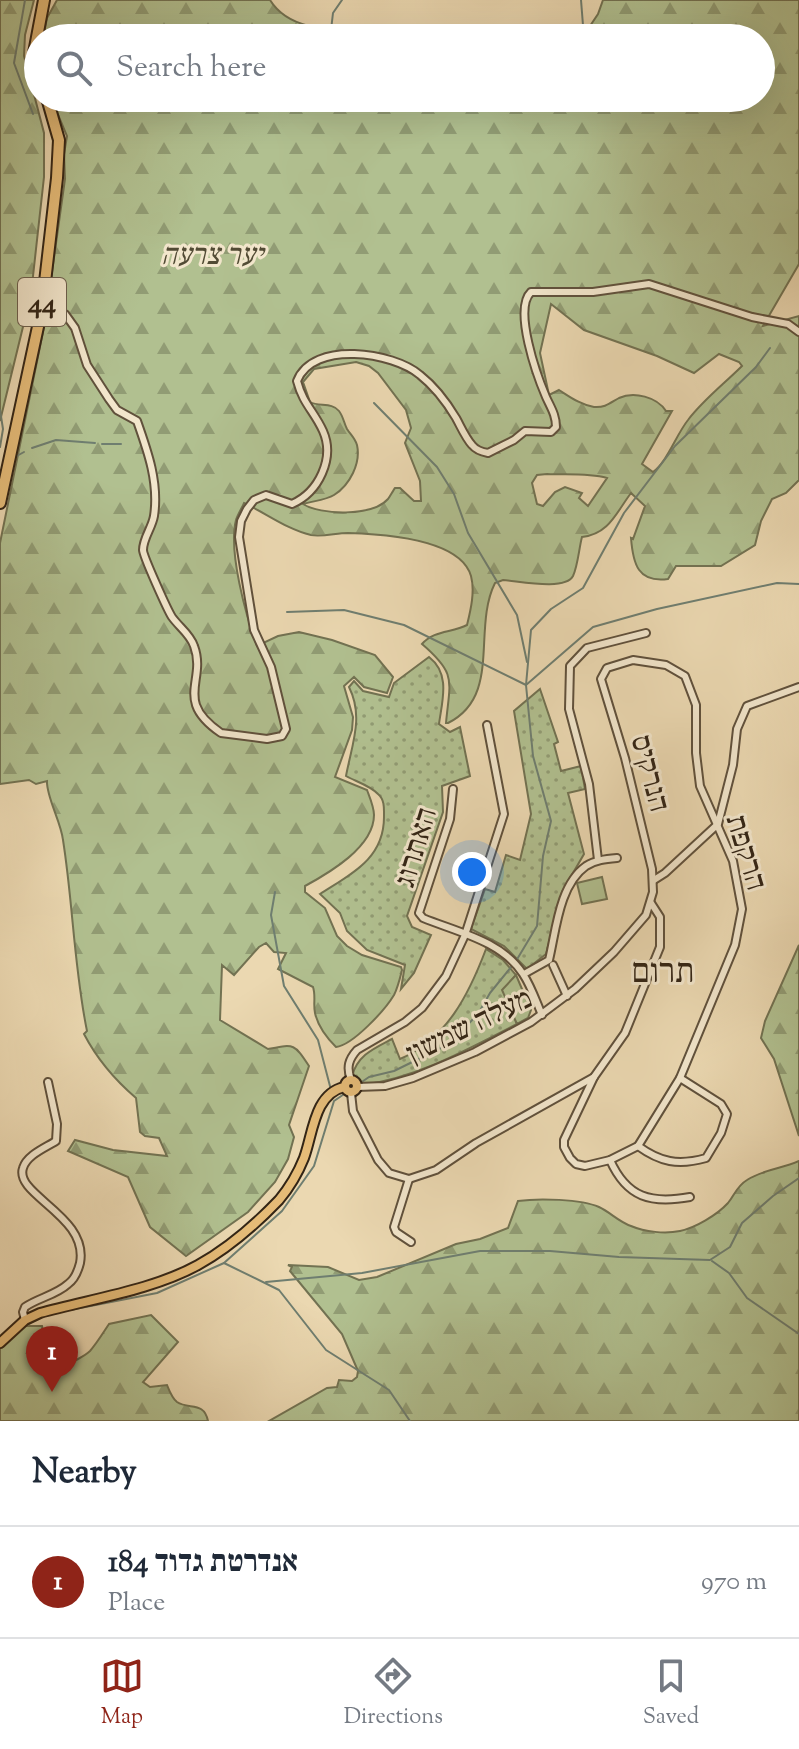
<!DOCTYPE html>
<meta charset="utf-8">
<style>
:root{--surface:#fff;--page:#f6f6f7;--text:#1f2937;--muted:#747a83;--line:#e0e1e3;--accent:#8f2418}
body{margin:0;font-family:"Sorts Mill Goudy","Frank Ruhl Libre",serif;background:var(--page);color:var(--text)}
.you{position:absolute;left:472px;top:872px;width:28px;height:28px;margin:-20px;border:6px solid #fff;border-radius:50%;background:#1a73e8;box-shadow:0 0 0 12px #1a73e833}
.badge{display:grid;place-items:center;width:52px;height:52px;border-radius:50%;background:var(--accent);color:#fff;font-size:26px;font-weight:700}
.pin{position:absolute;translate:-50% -66px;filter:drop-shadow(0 2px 4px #0008)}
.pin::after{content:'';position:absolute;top:42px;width:28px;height:24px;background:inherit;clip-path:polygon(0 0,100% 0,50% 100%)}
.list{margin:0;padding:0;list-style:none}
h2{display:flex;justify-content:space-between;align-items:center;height:104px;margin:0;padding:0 32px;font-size:34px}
h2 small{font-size:26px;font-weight:400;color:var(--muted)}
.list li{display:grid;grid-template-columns:52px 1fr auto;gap:24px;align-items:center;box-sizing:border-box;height:112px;padding:0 32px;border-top:2px solid var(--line)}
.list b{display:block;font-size:30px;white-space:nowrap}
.list p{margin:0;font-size:26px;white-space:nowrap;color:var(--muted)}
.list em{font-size:26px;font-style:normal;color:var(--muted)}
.icon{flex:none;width:44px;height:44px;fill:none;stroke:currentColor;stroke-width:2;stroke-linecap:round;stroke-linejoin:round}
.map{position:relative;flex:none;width:799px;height:1421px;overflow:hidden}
.search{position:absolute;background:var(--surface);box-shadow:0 8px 32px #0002;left:24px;right:24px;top:24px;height:88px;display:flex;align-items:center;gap:20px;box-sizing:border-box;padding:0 28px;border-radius:44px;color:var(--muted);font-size:30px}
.sheet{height:216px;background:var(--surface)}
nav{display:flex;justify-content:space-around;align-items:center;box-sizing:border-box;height:112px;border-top:2px solid var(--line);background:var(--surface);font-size:22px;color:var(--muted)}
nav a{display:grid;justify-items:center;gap:4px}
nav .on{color:var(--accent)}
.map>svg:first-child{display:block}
.grass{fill:url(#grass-dots);stroke:#727252;stroke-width:2}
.forest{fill:url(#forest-firs);stroke:#727252;stroke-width:2;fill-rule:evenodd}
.green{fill:#b1c090;stroke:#727252;stroke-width:2}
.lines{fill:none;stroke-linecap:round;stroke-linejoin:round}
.stream{stroke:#6f7e70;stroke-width:2}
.minor-casing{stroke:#60513c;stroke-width:10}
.major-casing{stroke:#322415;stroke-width:12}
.highway-casing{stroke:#322415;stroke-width:14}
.minor{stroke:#f2e6cc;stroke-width:6}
.major{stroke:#e6bc78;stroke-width:8}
.highway{stroke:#e6bc78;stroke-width:10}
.labels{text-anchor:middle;stroke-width:6;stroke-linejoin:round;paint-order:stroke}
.shield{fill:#f2e6cc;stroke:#6c5e4c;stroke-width:2}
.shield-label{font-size:28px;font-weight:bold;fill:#322415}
.park-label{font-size:30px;font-style:italic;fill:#524b34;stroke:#f2e6cc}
.street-label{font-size:30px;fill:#322415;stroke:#f2e6cc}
.quarter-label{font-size:34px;fill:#322415;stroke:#f2e6cc}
</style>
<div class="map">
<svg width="799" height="1421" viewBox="0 0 799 1421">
<defs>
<pattern id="grass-dots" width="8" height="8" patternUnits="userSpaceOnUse" patternTransform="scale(2)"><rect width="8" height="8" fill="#b1c090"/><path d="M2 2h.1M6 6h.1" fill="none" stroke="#919c74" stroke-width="1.8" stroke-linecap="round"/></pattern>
<pattern id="forest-firs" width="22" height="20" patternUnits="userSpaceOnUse" patternTransform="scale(2)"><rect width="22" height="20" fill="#b1c090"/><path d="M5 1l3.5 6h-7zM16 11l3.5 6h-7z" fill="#919c74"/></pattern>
</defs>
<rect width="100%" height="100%" fill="#ebd8b1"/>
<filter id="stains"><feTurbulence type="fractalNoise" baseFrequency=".0025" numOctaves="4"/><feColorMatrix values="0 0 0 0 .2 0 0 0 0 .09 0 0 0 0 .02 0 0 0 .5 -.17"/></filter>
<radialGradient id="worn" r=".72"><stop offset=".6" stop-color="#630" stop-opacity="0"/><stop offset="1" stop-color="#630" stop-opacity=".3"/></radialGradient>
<g class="grass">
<path d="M429 657C451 674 442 701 439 724L450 732 460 727 470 776 442 786 443 812 407 916 412 927 431 935 414 973 401 989 405 965 367 950 347 931 340 913 320 894C351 874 384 859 384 817 384 809 385 800 378 794 371 786 355 781 346 776 352 744 364 717 349 687L354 681 363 691 389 697 394 683Z"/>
<path d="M540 689 558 742 554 744 561 771 581 766 585 789 568 793 584 854 562 892 546 954 527 969 504 946 471 929 485 889 495 892 506 855 520 860 531 814 514 711Z"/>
<path d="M486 949 503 960 516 975 503 990 517 1024C468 1049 417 1078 362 1085L352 1076C358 1055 373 1049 392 1039L400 1059C447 1039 469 994 486 949Z"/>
</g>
<g class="forest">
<path d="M0 0H34L25 35 24 56 44 133V177L31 294 0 421Z"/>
<path d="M57 0H270C291 34 339 29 374 31 388 32 402 37 417 37 442 38 467 34 492 38H43L47 18Z"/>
<path d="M603 0H799V264L763 326 799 316V480L786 493 772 499 761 521 755 545 721 566H676L668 579C638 583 633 564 631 538L633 539 645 506 631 493C616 513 609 534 582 537 579 548 578 565 573 576 565 591 519 581 503 580L495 583C472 629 502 696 448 723H446C450 680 457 674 422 644 434 630 452 633 467 625 471 609 475 591 471 576 460 538 380 534 348 533 336 533 323 537 311 535 286 529 266 513 244 503 242 508 238 514 236 520 228 551 246 616 257 646L278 636 299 632 332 640 375 655 393 677 387 693 364 687 354 677 344 686 353 717 352 730 335 777 367 790C370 798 374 807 374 815 374 847 329 873 305 886V892L325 908 337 936 347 946 362 955 401 967 402 970C400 978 398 987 394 995 385 1010 353 1045 336 1047 327 1038 318 1027 315 1013 313 1004 316 996 313 987L278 969 286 953 274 952 266 943 259 947 234 975 222 965 220 1020 268 1049C294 1044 294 1043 309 1066L289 1125 294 1137 288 1159 275 1182 248 1212 186 1256 150 1227 128 1177 68 1151 75 1140 113 1150 167 1156 159 1138 145 1136 140 1132 136 1098C115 1080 97 1059 84 1034L87 1031C74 968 73 903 63 840 61 822 46 796 47 781L36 784 29 780 0 784V543L45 322 65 179 64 154 67 136 51 98H761V38H582L598 14ZM551 304 584 330 657 356 694 373 719 354 739 362 742 366C724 384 703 400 688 420 676 435 667 462 653 472L642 464 672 411H666C657 397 634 391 619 398 610 403 605 408 594 407 581 405 570 397 559 390L549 395 540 353ZM356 362 369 366 378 373 406 410 411 428 405 443 420 481 421 501H414L400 488H395C394 489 389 498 388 499 372 517 320 515 303 504 313 501 326 500 334 495 350 485 361 463 357 445 355 438 350 434 347 429 344 423 343 416 339 411 332 402 319 407 310 402L303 382 314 369ZM547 474C567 475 588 473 607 478L588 506 579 498 582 493 565 487 555 492 543 506 537 504 532 483 537 475Z"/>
<path d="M799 945V1136L774 1059 761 1038 765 1021Z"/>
<path d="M799 1161V1421H269L327 1388 337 1387 339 1380 352 1381 357 1377 358 1371 342 1334 290 1271 292 1267 288 1265 328 1267 359 1280 377 1277 456 1244 480 1239 508 1228 518 1201C538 1198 581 1199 599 1207 610 1212 619 1222 631 1226 645 1232 665 1234 680 1231 695 1228 717 1215 728 1203 735 1194 737 1186 747 1180 764 1169 782 1169 799 1161Z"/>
<path d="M151 1315 178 1342 143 1382 150 1387 167 1385C169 1390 172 1398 177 1402 189 1410 204 1401 208 1421H0V1342L21 1326H42C45 1339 33 1345 35 1357 38 1382 80 1360 90 1351 97 1343 103 1333 109 1324Z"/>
</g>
<g class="green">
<path d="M602 877 607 899 582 904 577 883Z"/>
<path d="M516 975 531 1010 528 1018 517 1024 502 990Z"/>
</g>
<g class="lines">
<g class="stream">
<path d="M25 0 14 63 33 114"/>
<path d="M581 0 584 38"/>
<path d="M331 30 333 13 342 0"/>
<path d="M330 38V37"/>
<path d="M315 111 318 98"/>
<path d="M374 403 437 467 454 494 468 533 517 615 527 662"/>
<path d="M0 410 3 429 0 447"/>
<path d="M102 444H121"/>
<path d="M32 448 56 440 95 443"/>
<path d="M15 457 24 452"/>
<path d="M287 612 344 610 404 625 526 685 593 627 657 609 777 583 799 584"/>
<path d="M275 892 271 915 284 986 318 1040 331 1090"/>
<path d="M516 961 537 926 543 856 551 821 533 756 526 685 531 630 551 609 583 588 624 513 675 446 756 367 770 348"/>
<path d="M712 1261 729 1273 747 1298 799 1334"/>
<path d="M224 1263 279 1290 326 1350 389 1390 410 1421"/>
<path d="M266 1282 362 1273 480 1251H550L619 1257 710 1260 730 1247 742 1223 773 1196 799 1178"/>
<path d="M70 1310 157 1293 224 1263 282 1211 314 1166 334 1101 369 1077 394 1071 449 1044 478 1014 490 993 512 966"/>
<path d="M25 1326 44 1316"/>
</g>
<defs>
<g id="minor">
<path d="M42 308 65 314 75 328 87 365 109 399 117 410 137 421C148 452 159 483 154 516 152 528 143 538 143 550 143 556 168 611 172 617 179 627 190 634 194 646 207 681 173 700 221 733L267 739 282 736 286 729 271 667 254 630 239 537 241 521 247 509 254 500 266 495 292 504C319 492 335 458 323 431 314 411 303 404 297 381 313 340 393 352 420 375 434 386 447 403 456 418 461 427 465 437 472 445 476 450 482 452 488 453L514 440 525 431 551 432 556 427C556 415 551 408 546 397 537 376 513 309 531 292H593L649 284 752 317 788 324 799 332"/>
<path d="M453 789 450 819 419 913 423 918C457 932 502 941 523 974 531 986 536 1001 542 1015"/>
<path d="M598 860 589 784 569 709 570 666 587 648 646 633"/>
<path d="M654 880 665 873 718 824 733 765 737 729 747 706 799 687"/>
<path d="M553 965 567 996"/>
<path d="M524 974 549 960C556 931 559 885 586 866 595 860 606 859 617 858"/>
<path d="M351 1080C346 1067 349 1059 357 1050L405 1022 422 1008 446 976 465 935 504 814 487 725"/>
<path d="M357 1087 385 1086 413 1078 475 1052 531 1022 575 989 614 952 646 915 653 892 652 869 625 758 601 679 607 668 633 660 666 665 685 676 696 705V753L700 786 733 861 742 909 735 945 680 1078 638 1146 610 1160 585 1166 576 1164 570 1158 564 1147V1140L594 1077"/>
<path d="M351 1093 353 1111 378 1160 389 1173 409 1179 436 1170 476 1143 594 1077 625 1033 660 947V917L651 903"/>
<path d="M638 1146C660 1162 678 1166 706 1158L721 1133 727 1114 721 1104 680 1078"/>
<path d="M610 1160C627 1198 651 1204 690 1197"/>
<path d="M409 1179 394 1227 396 1232 411 1242"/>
<path d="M25 1320 23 1312 25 1307C38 1298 56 1295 68 1284 75 1279 78 1271 80 1263 89 1216 14 1195 23 1168 27 1155 45 1148 56 1141L57 1124 48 1082"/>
</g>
<g id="major">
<circle cx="351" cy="1086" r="6"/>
<path d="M0 1343 25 1320 40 1313C90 1299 153 1290 198 1265 229 1248 255 1225 279 1200 289 1188 298 1173 304 1158 313 1134 314 1094 344 1087"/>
</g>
<g id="highway">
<path d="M38 77 34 53 44 0"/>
<path d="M0 503 42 308 57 178 59 140 47 98"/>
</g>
</defs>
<use href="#minor" class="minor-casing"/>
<use href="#major" class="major-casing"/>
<use href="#highway" class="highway-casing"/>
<use href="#minor" class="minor"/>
<use href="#major" class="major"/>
<use href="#highway" class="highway"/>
</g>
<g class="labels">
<rect class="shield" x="18" y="278" width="48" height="48" rx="6"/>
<g class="shield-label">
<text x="42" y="312">44</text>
</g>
<g class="park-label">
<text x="212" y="264">יער צרעה</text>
</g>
<g class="street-label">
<text transform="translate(651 773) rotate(75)" y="10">הנרקיס</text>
<text transform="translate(415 847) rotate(-73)" y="10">האתרוג</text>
<text transform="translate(747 852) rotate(73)" y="10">הרקפת</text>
<text transform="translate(469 1025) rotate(-26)" y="10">מעלה שמשון</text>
</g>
<g class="quarter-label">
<text x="663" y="982">תרום</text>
</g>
</g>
<rect width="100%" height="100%" filter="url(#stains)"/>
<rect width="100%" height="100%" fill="url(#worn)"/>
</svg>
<div class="you"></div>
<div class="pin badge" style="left:52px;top:1392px">1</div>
<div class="search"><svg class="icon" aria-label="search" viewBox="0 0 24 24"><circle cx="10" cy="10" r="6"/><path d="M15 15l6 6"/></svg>Search here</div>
</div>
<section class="sheet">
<h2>Nearby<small></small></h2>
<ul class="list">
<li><span class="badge">1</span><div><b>אנדרטת גדוד 184</b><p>Place</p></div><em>970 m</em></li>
</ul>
</section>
<nav>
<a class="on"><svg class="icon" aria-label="map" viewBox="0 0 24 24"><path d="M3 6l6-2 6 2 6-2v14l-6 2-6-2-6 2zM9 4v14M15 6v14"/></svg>Map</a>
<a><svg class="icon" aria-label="directions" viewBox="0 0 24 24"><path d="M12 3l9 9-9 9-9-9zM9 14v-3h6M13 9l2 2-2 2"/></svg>Directions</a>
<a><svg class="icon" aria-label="saved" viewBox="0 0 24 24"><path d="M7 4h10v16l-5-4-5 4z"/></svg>Saved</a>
</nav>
